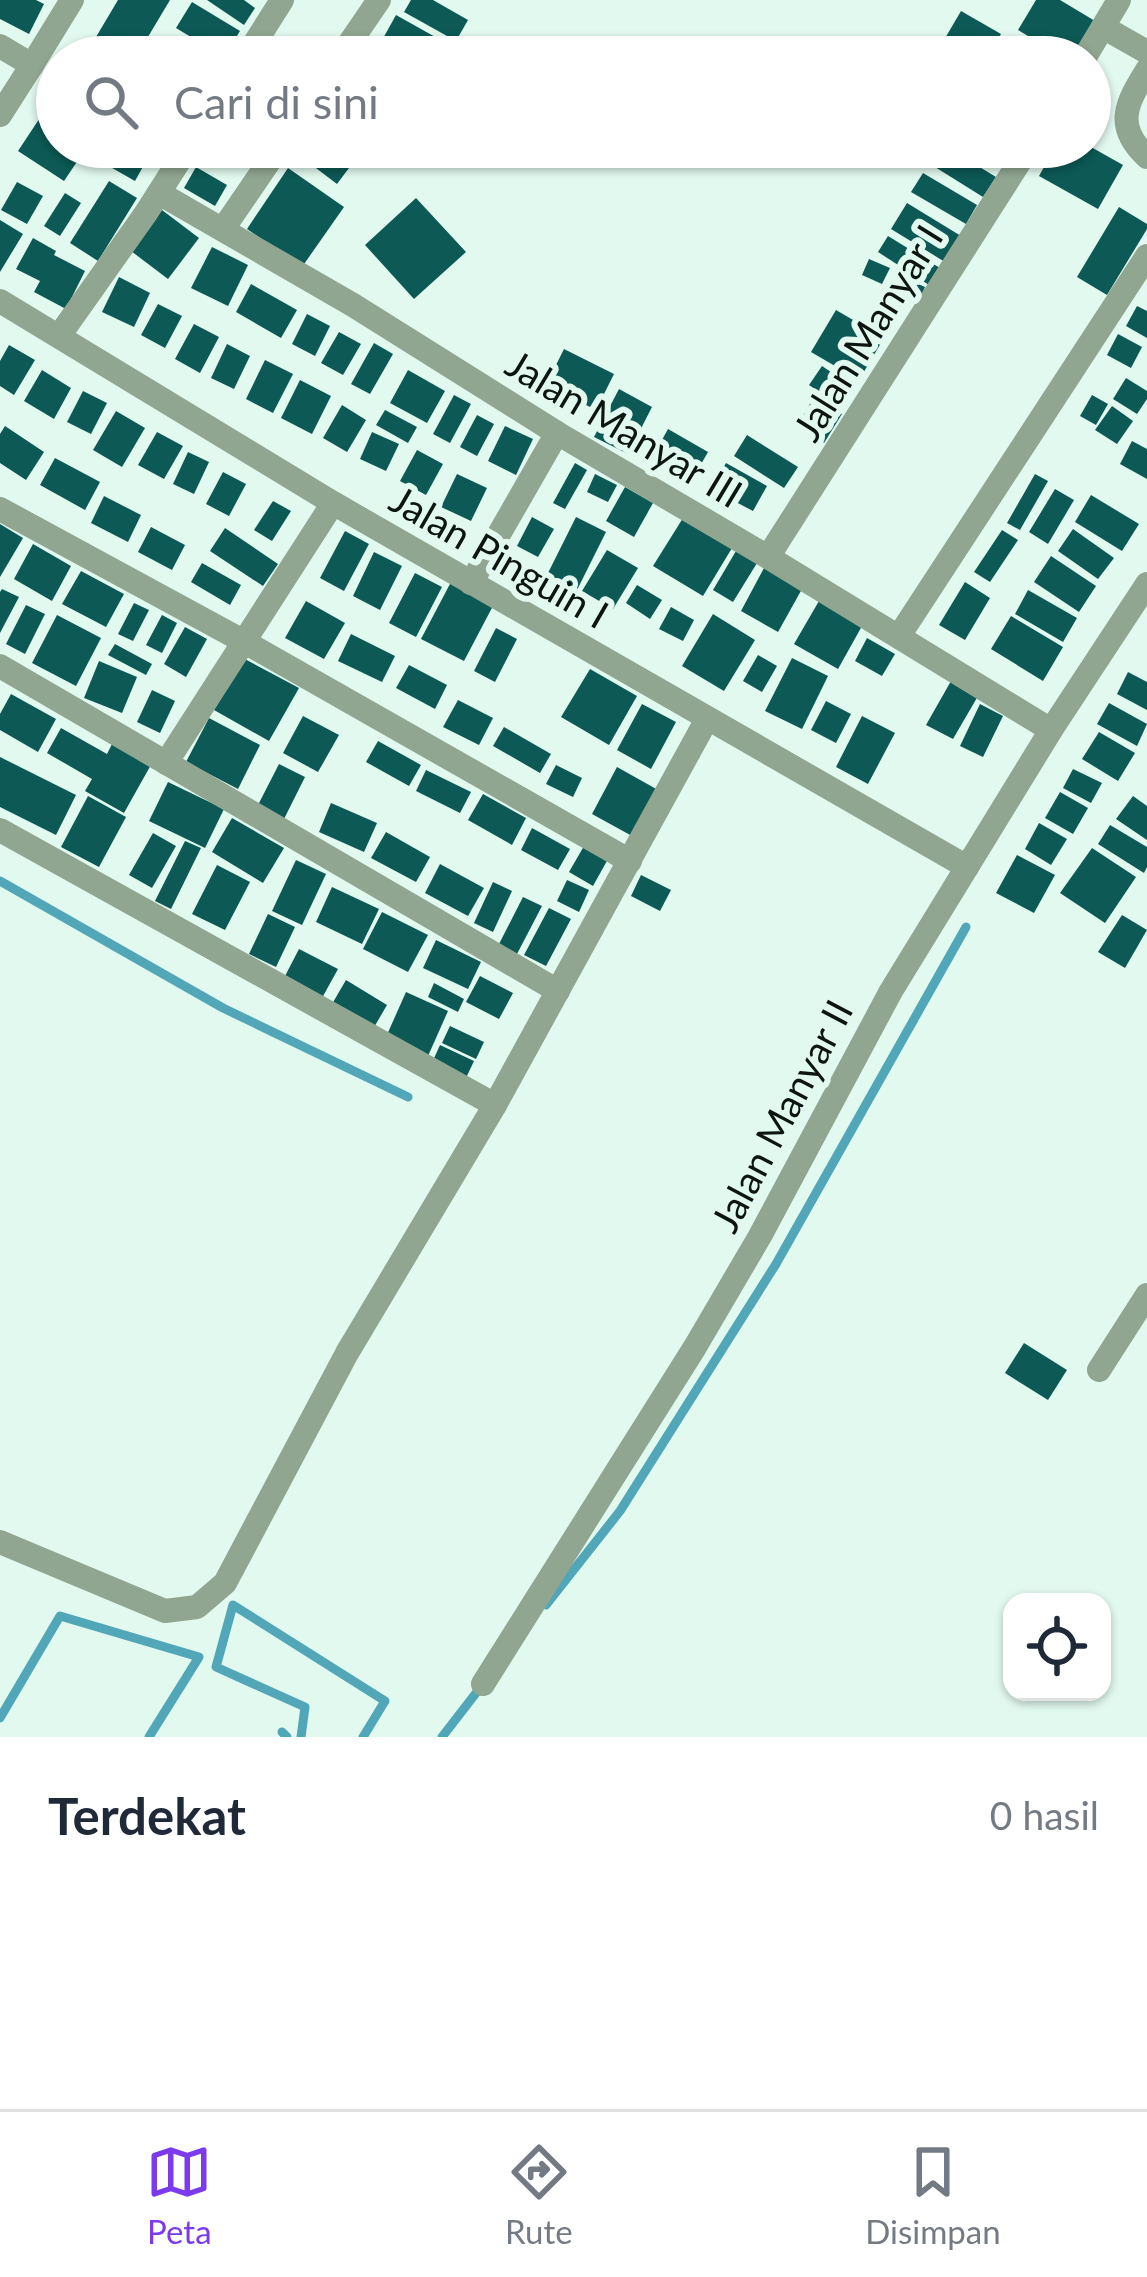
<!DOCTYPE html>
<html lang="id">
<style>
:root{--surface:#fff;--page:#f2f2f3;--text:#1f2937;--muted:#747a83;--line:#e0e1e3;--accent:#7c3aed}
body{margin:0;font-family:Lato,sans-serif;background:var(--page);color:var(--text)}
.controls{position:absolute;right:36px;bottom:36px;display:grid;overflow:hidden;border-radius:24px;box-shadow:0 3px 9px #0004}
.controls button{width:108px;height:108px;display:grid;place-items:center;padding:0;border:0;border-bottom:3px solid var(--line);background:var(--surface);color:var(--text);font:60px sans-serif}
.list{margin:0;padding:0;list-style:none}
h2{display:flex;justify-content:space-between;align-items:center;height:156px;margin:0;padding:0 48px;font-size:51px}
h2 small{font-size:39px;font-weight:400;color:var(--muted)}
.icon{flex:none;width:66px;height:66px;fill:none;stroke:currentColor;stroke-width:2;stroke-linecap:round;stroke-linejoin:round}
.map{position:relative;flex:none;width:1147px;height:1737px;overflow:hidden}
.search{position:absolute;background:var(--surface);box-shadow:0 3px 9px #0004;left:36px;right:36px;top:36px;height:132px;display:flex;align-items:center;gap:30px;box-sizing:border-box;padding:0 42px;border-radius:66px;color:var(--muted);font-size:45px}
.sheet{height:372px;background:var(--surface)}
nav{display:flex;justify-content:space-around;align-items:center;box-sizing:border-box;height:168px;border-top:3px solid var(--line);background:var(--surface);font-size:33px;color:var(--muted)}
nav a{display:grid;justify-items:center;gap:6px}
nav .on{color:var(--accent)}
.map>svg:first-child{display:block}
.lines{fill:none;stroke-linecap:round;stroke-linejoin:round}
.stream{stroke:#51a7b8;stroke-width:9}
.building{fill:#0c5955}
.street{stroke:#91a691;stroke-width:24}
.labels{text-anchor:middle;stroke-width:12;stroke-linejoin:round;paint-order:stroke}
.street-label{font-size:39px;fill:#0d1512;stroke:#e2f9ef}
</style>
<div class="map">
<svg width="1147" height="1737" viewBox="0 0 1147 1737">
<rect width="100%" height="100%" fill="#e2f9ef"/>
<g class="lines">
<g class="stream">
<path d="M0 881 223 1008 408 1097"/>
<path d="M546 1605 620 1511 776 1264 966 927"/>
<path d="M0 1718 60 1616 199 1657 149 1737"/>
<path d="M282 1732 287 1737"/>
<path d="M301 1737 305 1707 216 1667 233 1605 385 1701 363 1737"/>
<path d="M442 1737 483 1684"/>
</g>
</g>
<g class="building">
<path d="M0 0H36L44 4 29 34 0 19Z"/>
<path d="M118 0H170L136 57H128L96 37Z"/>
<path d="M207 0H244L255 8 244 25Z"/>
<path d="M411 0H433L468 20 456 41 404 12Z"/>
<path d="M1036 0H1060L1095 21 1072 57H1063L1018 30Z"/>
<path d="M192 2 240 31 224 57 176 28Z"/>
<path d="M961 11 1001 34 988 57H934Z"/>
<path d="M396 15 446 43 438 57H408L381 42Z"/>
<path d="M171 36 209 57H159Z"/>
<path d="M57 92V147H87L64 181 18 151Z"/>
<path d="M105 147H154L135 181 98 160Z"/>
<path d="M307 147H354L361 152 337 184 300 156Z"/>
<path d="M947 147 996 177 983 197 935 167Z"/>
<path d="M966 147H1006L995 165Z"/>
<path d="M1055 147H1091L1123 165 1098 209 1039 176Z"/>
<path d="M196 167 227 185 215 206 184 188Z"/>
<path d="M288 168 344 207 302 267 247 229Z"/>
<path d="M923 173 977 205 966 224 911 192Z"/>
<path d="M109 181 137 198 98 261 70 243Z"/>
<path d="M17 182 43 196 27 224 1 210Z"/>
<path d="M65 193 81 203 60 236 44 226Z"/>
<path d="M416 198 466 252 414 299 365 245Z"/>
<path d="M907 203 961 236 945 262 891 229Z"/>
<path d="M1119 207 1147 224V229L1107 295 1077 277Z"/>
<path d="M162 210 199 238 168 279 131 251Z"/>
<path d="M0 220 23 234 0 272Z"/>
<path d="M888 236 940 268 929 285 878 252Z"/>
<path d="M33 238 56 251 54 255 85 271 66 309 34 292 40 281 16 269Z"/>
<path d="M212 247 248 265 228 306 191 288Z"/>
<path d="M869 259 890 268 882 284 862 275Z"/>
<path d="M896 274 925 287 917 305 888 292Z"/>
<path d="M119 277 150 293 134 327 102 312Z"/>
<path d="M251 284 297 310 281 338 236 312Z"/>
<path d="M883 297 899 307 886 328 870 318Z"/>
<path d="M158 304 182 316 165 348 141 335Z"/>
<path d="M1137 306 1147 311V338L1126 326Z"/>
<path d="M836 310 884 338 859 380 811 352Z"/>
<path d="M307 314 330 326 315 356 292 344Z"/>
<path d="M194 324 219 337 200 373 175 359Z"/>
<path d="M339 332 361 344 343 375 321 363Z"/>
<path d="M1118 334 1142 347 1131 368 1107 355Z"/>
<path d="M374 343 393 354 370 394 351 384Z"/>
<path d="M227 344 250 356 234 389 211 378Z"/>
<path d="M9 345 35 360 14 395 0 386V361Z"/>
<path d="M564 349 614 374 596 410 546 385Z"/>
<path d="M265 360 293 374 273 413 246 399Z"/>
<path d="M822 366 856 389 843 408 809 385Z"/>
<path d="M42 370 71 388 54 419 24 401Z"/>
<path d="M408 370 445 391 427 423 390 403Z"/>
<path d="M1126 378 1147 391V399L1137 414 1113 399Z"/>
<path d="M300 380 331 396 312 434 281 418Z"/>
<path d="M619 389 652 407 628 454 594 437Z"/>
<path d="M83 391 107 403 91 434 67 422Z"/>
<path d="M454 395 471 404 450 443 433 434Z"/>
<path d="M1092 395 1108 404 1096 425 1080 416Z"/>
<path d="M814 397 842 414 824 443 797 426Z"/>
<path d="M342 405 366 420 347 452 323 438Z"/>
<path d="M1112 406 1133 421 1117 444 1095 430Z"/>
<path d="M385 410 417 427 408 443 376 425Z"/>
<path d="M116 411 145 428 122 467 93 450Z"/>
<path d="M477 415 494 424 477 456 460 447Z"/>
<path d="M5 426 44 452 26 480 0 463V434Z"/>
<path d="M505 426 533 439 516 475 488 461Z"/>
<path d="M668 429 708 452 692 480 652 458Z"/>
<path d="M157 432 183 446 164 479 138 465Z"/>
<path d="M372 432 399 444 386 471 360 459Z"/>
<path d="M747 435 798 467 784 488 734 456Z"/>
<path d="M1132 441 1147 449V479L1120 464Z"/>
<path d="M417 450 443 464 426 495 400 481Z"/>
<path d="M188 452 209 462 194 494 173 484Z"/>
<path d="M55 458 100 482 85 510 40 485Z"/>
<path d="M575 463 587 470 565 509 553 503Z"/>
<path d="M726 463 767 486 753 511 711 489Z"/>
<path d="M223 472 246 484 229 516 206 504Z"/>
<path d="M457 474 487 488 471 521 441 507Z"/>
<path d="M595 474 617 485 608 502 587 492Z"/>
<path d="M1035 474 1048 481 1020 530 1007 523Z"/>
<path d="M625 487 653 503 634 537 606 521Z"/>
<path d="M1055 489 1074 500 1048 544 1029 532Z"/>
<path d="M1091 495 1139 524 1122 551 1075 522Z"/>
<path d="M104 496 141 515 128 542 91 523Z"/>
<path d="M273 501 291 511 272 541 254 530Z"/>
<path d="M532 517 554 529 538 557 517 546Z"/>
<path d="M576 517 606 532 574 596 544 581Z"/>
<path d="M683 518 732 548 703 596 653 566Z"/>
<path d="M0 524 23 538 0 577Z"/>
<path d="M151 527 185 545 172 570 138 552Z"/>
<path d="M225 528 278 564 263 586 210 551Z"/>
<path d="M1073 529 1114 558 1098 579 1058 551Z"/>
<path d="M1002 530 1018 540 990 582 974 572Z"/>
<path d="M345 531 369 544 344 591 320 578Z"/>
<path d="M33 544 71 566 52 601 14 579Z"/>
<path d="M607 550 638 568 613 609 582 591Z"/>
<path d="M736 551 757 563 733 602 713 590Z"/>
<path d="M374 552 402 566 380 610 353 596Z"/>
<path d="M1051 556 1096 586 1079 612 1034 582Z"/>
<path d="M202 563 241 585 230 605 191 582Z"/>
<path d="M764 568 802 589 778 632 741 611Z"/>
<path d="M81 571 124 594 106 627 62 604Z"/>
<path d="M415 573 442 587 416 637 389 623Z"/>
<path d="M451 582 494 604 464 661 421 639Z"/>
<path d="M965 582 990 598 965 640 939 625Z"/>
<path d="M637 585 662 600 650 619 626 603Z"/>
<path d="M2 589 19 597 0 633V592Z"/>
<path d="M1028 590 1077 618 1063 642 1015 614Z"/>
<path d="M306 601 345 623 324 659 285 638Z"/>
<path d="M819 601 862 626 838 669 794 644Z"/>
<path d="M134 603 149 610 133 641 118 634Z"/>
<path d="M26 605 45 614 25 654 6 644Z"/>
<path d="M671 607 694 620 683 641 659 629Z"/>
<path d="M713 614 755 640 724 691 682 666Z"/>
<path d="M57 615 101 638 76 686 32 663Z"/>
<path d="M162 615 177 623 162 653 146 645Z"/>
<path d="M1011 616 1063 647 1043 681 991 649Z"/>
<path d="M185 627 207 639 186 677 164 664Z"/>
<path d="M496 628 517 639 495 682 474 671Z"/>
<path d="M351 634 395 656 382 682 338 661Z"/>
<path d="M867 638 895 654 882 676 855 661Z"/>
<path d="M115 644 152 664 146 675 108 655Z"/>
<path d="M758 655 777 666 762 692 743 681Z"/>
<path d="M243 658 299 688 269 741 214 710Z"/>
<path d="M792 658 828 676 802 729 765 711Z"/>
<path d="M99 661 137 677 122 713 84 698Z"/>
<path d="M409 665 447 685 435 709 396 688Z"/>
<path d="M590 669 637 696 609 745 561 717Z"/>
<path d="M1128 672 1147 682V710L1117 694Z"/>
<path d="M951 681 978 696 953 739 926 725Z"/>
<path d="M152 690 175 701 160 733 137 722Z"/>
<path d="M11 694 56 719 38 752 0 730V714Z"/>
<path d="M458 700 493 718 479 745 443 727Z"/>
<path d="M826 701 851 714 836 743 811 730Z"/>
<path d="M1109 703 1147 724 1137 746 1097 724Z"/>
<path d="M642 704 676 722 651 769 617 750Z"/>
<path d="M980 704 1003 716 983 757 960 746Z"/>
<path d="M303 716 339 735 318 772 283 753Z"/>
<path d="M862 716 895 733 868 784 836 767Z"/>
<path d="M209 718 260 745 238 789 186 762Z"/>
<path d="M504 727 551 754 540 773 493 746Z"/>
<path d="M61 728 107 754 113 742 152 763 124 813 85 791 92 779 47 753Z"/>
<path d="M1099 732 1135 753 1118 781 1082 759Z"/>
<path d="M378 741 421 765 409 786 366 762Z"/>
<path d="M0 757 76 795 56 835 0 807Z"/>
<path d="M279 764 305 777 284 819 258 805Z"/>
<path d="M556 765 582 778 573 797 546 784Z"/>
<path d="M617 767 658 790 632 836 592 814Z"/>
<path d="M1073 769 1102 783 1091 803 1063 788Z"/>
<path d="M426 770 471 792 460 813 416 791Z"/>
<path d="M168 782 224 809 205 848 149 821Z"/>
<path d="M1060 792 1088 808 1073 834 1045 818Z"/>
<path d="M483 794 526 818 512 845 468 820Z"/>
<path d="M88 796 126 817 99 867 61 847Z"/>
<path d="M1133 796 1147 806V840L1116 819Z"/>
<path d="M331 803 377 823 364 852 319 832Z"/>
<path d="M232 818 284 848 263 883 212 852Z"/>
<path d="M1039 823 1067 839 1051 865 1025 849Z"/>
<path d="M1110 825 1147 847V867L1144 873 1098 844Z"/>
<path d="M532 828 570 849 558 870 521 850Z"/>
<path d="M386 832 430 857 416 882 371 858Z"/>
<path d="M153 833 176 846 152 888 129 875Z"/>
<path d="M185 841 201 848 171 909 155 901Z"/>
<path d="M584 846 608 859 593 886 569 872Z"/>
<path d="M1092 848 1136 877 1105 923 1060 893Z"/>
<path d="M1017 855 1055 875 1034 913 996 893Z"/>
<path d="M296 860 326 874 302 925 272 911Z"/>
<path d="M440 864 484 888 468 916 425 893Z"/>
<path d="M217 865 250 882 225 930 192 914Z"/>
<path d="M641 875 671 890 660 911 631 896Z"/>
<path d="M567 880 589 890 579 912 557 901Z"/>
<path d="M493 882 512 891 493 932 474 923Z"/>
<path d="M332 887 379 909 362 944 316 922Z"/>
<path d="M523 897 542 906 517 954 499 944Z"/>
<path d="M549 908 571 919 546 966 524 955Z"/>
<path d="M382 912 428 935 408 972 363 949Z"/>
<path d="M268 914 295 927 276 967 249 954Z"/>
<path d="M1122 915 1147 930 1125 968 1098 952Z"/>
<path d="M436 940 481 962 468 989 423 968Z"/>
<path d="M299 949 338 969 322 998 284 978Z"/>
<path d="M480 976 513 993 499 1019 466 1002Z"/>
<path d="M346 980 387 1005 373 1029 332 1004Z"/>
<path d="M434 983 464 999 458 1012 428 997Z"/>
<path d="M406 992 448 1011 428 1056 386 1037Z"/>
<path d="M450 1026 484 1042 476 1059 442 1043Z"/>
<path d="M440 1045 474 1061 465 1080 431 1065Z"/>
<path d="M1024 1343 1067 1370 1048 1400 1005 1373Z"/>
</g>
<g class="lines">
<g class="street">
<path d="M1103 27 1147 52"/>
<path d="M0 46 32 65 72 0"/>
<path d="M246 57 282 0"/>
<path d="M340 57 379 0"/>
<path d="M1085 57 1119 0"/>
<path d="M1147 70C1126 104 1114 126 1147 157"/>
<path d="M0 115 32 65"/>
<path d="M159 193 353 305 557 433 768 557 1051 730"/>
<path d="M223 229 279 147"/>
<path d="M0 301 333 503 967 867"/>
<path d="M59 336 146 213 188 147"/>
<path d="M0 509 243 641 630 861"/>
<path d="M768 557 1029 147"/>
<path d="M471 583 557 433"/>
<path d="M899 636 1147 256"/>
<path d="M0 666 558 991"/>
<path d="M166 763 333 503"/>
<path d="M0 830 495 1105"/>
<path d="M1099 1370 1147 1295"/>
<path d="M0 1542 165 1611 197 1607 225 1583 347 1353 495 1105 707 719"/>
<path d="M483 1684 695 1347 760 1236 891 991 1051 730 1147 584"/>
</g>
</g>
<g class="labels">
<g class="street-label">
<text transform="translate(868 333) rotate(-58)" y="14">Jalan Manyar I</text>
<text transform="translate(624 429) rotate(31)" y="14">Jalan Manyar III</text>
<text transform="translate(499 557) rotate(30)" y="14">Jalan Pinguin I</text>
<text transform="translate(782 1116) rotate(-62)" y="14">Jalan Manyar II</text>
</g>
</g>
</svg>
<div class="controls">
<button><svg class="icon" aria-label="locate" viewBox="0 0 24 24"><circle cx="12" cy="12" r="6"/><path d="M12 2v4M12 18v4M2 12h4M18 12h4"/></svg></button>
</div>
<div class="search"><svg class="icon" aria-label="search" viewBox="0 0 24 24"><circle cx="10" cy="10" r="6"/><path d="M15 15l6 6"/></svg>Cari di sini</div>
</div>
<section class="sheet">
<h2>Terdekat<small>0 hasil</small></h2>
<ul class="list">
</ul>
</section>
<nav>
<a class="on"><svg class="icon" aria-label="map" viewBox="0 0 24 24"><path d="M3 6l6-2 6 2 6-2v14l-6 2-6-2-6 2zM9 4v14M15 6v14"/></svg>Peta</a>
<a><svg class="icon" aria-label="directions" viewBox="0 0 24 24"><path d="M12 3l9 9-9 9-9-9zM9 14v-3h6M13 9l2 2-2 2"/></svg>Rute</a>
<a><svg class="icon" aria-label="saved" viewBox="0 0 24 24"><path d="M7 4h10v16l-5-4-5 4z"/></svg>Disimpan</a>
</nav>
